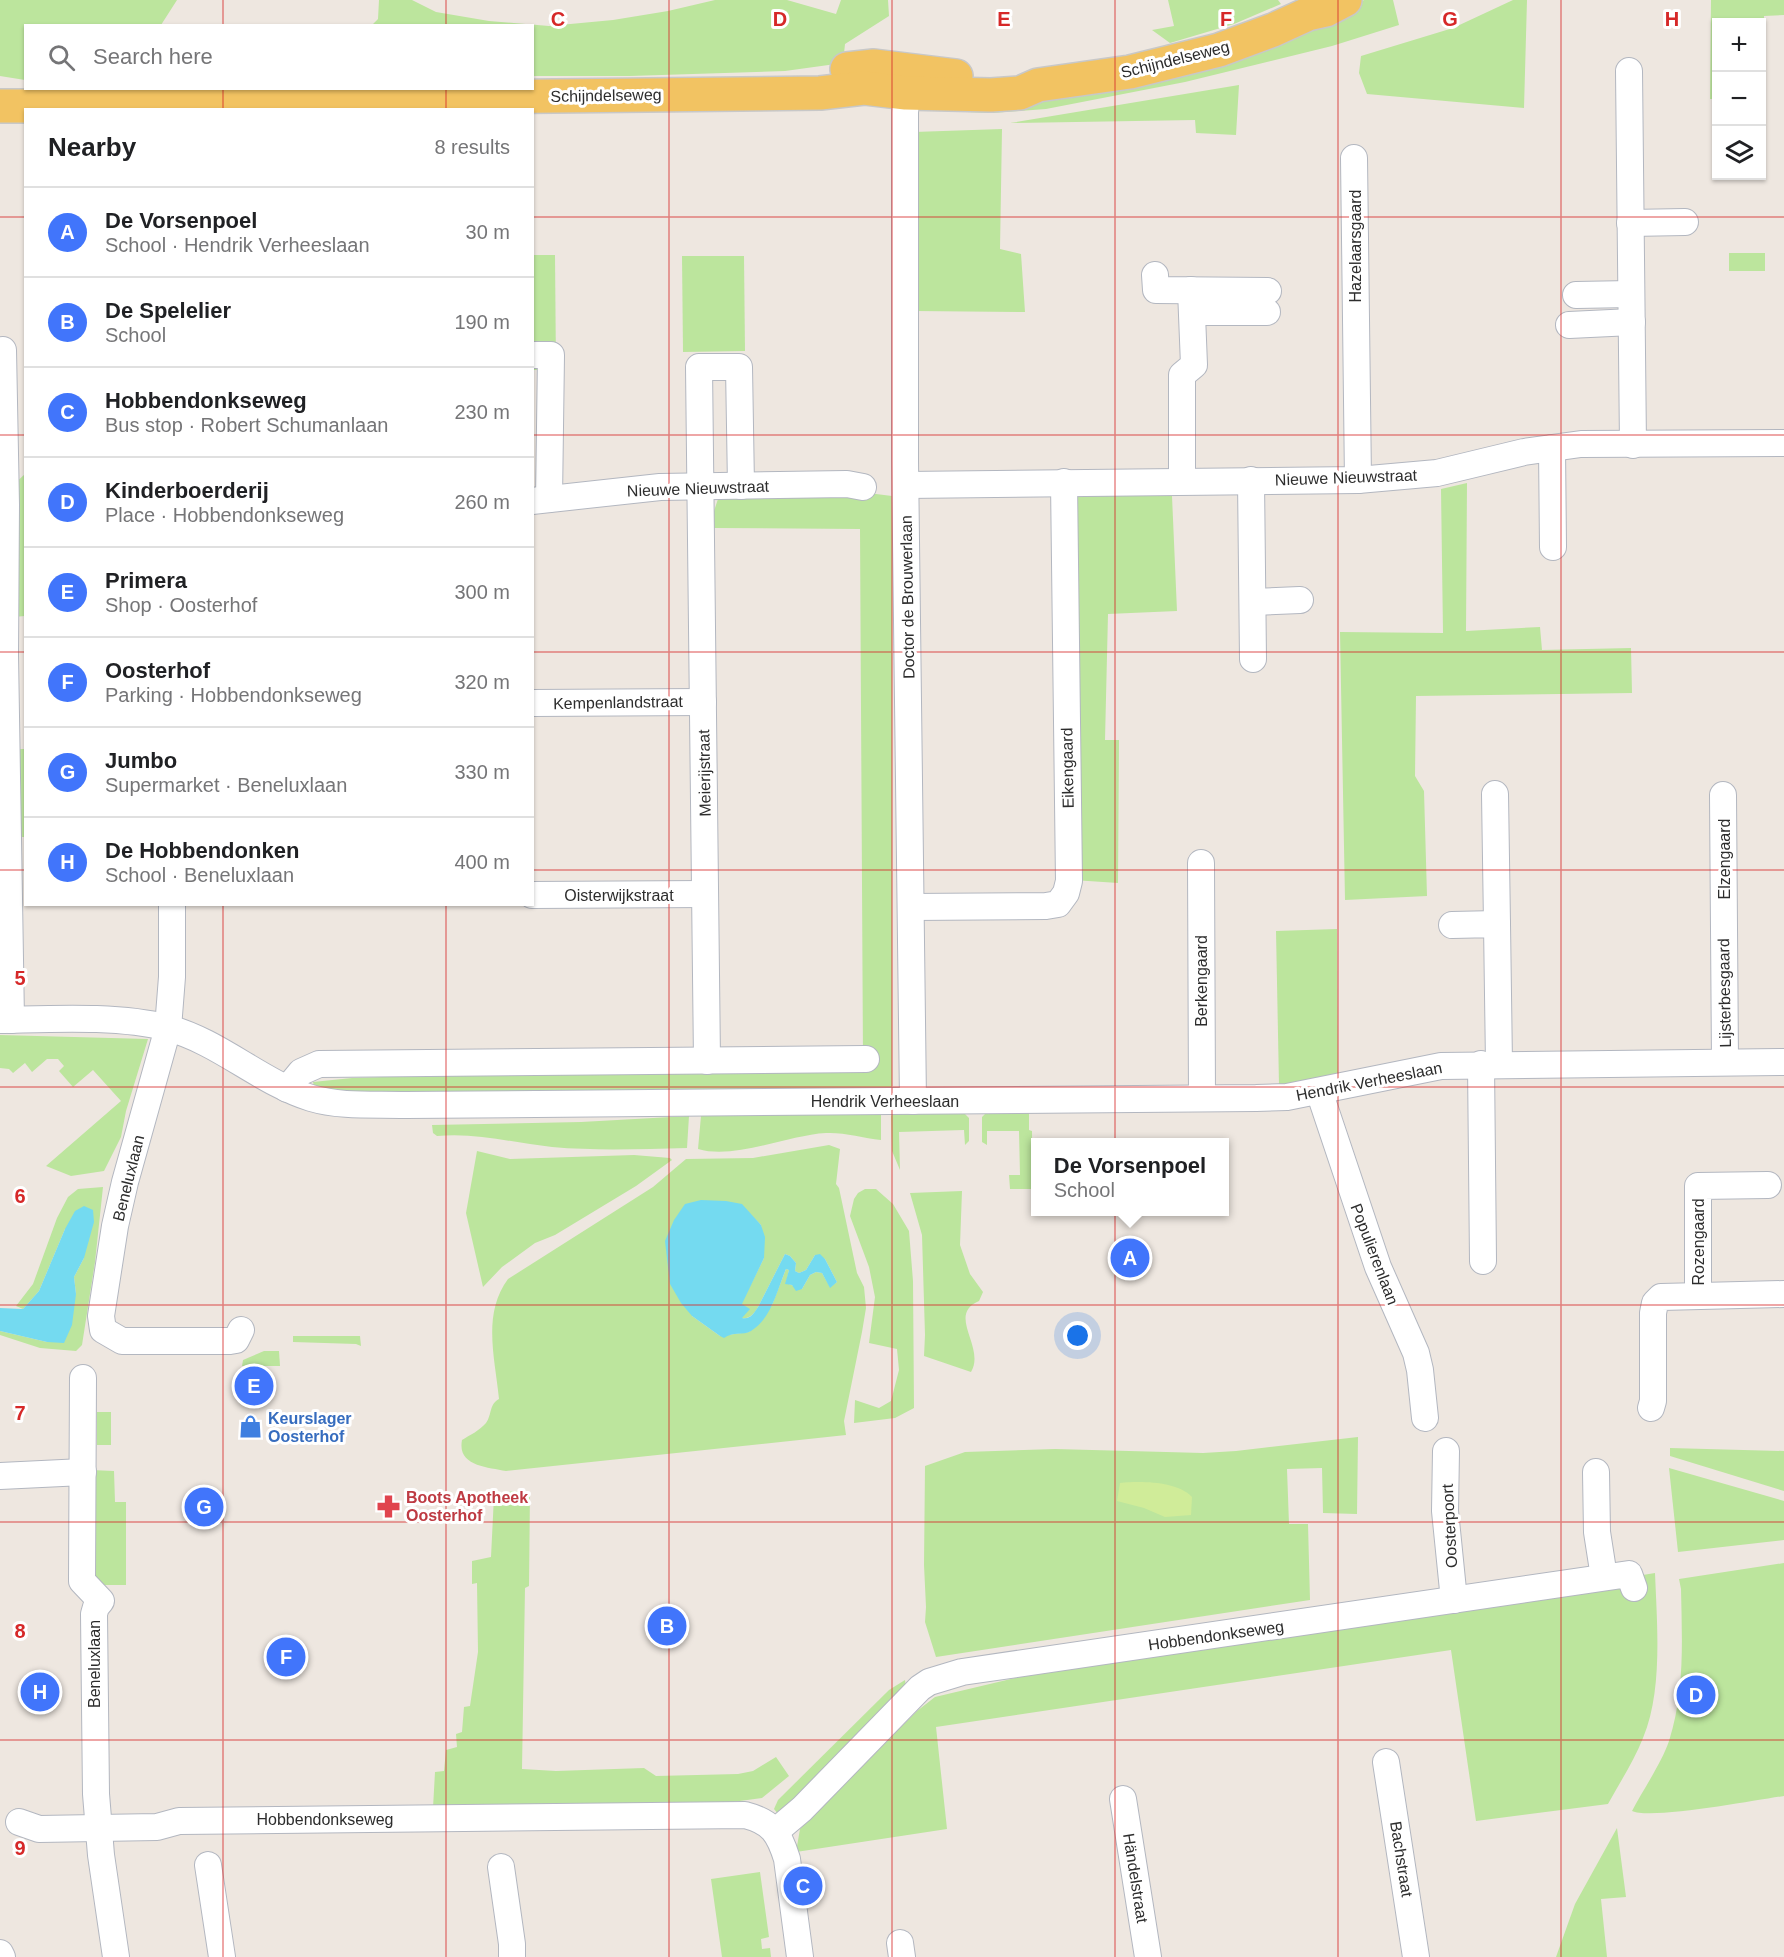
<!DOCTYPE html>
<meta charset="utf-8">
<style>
:root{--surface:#fff;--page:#f6f6f6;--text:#202124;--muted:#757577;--line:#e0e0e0;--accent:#4175fb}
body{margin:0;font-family:Helvetica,sans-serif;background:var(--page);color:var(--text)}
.controls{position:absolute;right:18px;top:18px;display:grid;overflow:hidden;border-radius:0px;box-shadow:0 2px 4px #0004}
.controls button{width:54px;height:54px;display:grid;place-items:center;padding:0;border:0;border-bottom:2px solid var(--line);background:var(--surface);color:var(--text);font:30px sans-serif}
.you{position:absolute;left:1078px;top:1336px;width:21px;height:21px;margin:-15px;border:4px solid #fff;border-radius:50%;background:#1a73e8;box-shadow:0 0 0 9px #1a73e833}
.badge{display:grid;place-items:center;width:39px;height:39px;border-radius:50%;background:var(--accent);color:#fff;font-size:20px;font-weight:700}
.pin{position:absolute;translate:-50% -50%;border:3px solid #fff;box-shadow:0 2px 6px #0006}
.popup{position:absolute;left:1031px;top:1138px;width:198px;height:78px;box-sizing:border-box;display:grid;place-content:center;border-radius:0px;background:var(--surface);filter:drop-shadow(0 2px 4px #0005);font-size:20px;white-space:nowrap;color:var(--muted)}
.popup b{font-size:22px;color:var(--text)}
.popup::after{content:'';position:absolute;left:50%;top:100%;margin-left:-12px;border:12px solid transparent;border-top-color:var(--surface)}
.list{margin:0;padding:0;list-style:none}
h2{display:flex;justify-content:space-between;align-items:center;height:78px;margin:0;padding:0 24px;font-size:26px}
h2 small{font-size:20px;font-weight:400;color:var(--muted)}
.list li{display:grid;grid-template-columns:39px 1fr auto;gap:18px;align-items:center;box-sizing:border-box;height:90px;padding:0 24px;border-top:2px solid var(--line)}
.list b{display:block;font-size:22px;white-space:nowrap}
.list p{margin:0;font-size:20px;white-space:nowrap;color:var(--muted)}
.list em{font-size:20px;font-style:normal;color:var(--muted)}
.icon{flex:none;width:33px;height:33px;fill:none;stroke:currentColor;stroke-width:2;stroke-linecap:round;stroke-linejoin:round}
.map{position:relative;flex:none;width:1784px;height:1957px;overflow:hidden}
.search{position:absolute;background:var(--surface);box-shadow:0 2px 4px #0004;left:24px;top:24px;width:510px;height:66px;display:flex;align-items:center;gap:15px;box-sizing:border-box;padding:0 21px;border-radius:0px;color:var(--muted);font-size:22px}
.panel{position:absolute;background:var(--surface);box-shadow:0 2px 4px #0004;left:24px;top:108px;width:510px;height:798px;border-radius:0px}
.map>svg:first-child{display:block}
.green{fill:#bce59d;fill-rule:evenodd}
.pitch{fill:#d0ec99}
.water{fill:#74daf0}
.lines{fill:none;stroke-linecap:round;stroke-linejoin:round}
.minor-casing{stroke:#b3b7c0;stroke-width:28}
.major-casing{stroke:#c8c8c8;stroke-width:36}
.minor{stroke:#fff;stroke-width:26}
.major{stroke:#f2c362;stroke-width:33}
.grid{fill:none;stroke:#d62828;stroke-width:1.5;stroke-opacity:0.55}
.labels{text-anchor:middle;stroke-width:6;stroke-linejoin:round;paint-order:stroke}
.street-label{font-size:16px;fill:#2d2d2d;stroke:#fff}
.shop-label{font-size:16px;font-weight:bold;fill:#366cbe;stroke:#fff;text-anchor:start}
.health-label{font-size:16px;font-weight:bold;fill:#be3a42;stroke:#fff;text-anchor:start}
.grid-label{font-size:20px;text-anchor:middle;font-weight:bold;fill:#d62828;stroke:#fff;stroke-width:6;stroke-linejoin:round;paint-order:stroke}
</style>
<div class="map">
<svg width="1784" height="1957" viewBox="0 0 1784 1957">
<rect width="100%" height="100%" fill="#eee7e0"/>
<g class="green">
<path d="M0 0H177L161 25 26 26 25 80 0 76Z"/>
<path d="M379 0H412L436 12 489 21 549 26 613 20 668 11 715 0H787L836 14 841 0H888L889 16 845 44 843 63 785 71 630 76H533L532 26H371L378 19Z"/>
<path d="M1168 0H1278L1281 4 1234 24 1170 43 1152 30 1174 26Z"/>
<path d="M1364 0H1393L1399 25 1332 46 1185 82 1046 109 992 113 943 111 942 103 1353 7Z"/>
<path d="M1513 0H1527L1524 108 1367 94 1359 73 1361 56 1453 28Z"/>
<path d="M1711 0H1784V15L1764 16V98H1762V22H1716V99H1710Z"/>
<path d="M1239 85 1236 135 1196 133 1195 120 1010 123Z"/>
<path d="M1002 129 1000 249 1021 254 1025 312 914 311V132Z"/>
<rect x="1729" y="253" width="36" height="18"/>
<path d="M532 255H555L556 370H533Z"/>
<path d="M682 256H744L745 351 683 352Z"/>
<path d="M25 474V616L13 617 12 486Z"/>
<path d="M1467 483 1466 631 1540 627 1542 650 1631 648 1632 693 1416 696 1415 776 1424 791 1427 896 1345 900 1340 632 1443 633 1441 489Z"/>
<path d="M876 494 892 496V1094L378 1101 314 1086 313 1082 352 1078 863 1061 860 529 714 528V511L718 499 725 496Z"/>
<path d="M1068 496H1172L1177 611 1108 614 1105 740H1119L1118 883 1073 880Z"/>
<path d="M15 749H25V837H16Z"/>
<path d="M1337 929 1338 1075 1296 1085H1279L1276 931Z"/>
<path d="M0 1035 148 1039 126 1111 121 1137 104 1171 71 1176 46 1166 121 1101 93 1070 73 1087 59 1071 64 1066 58 1059H47L32 1072 25 1063 13 1073 9 1069 0 1068Z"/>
<path d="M1029 1108V1130L1032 1131 1033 1189H1010L1009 1175H1020L1019 1131H987V1145L982 1142V1117L988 1111Z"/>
<path d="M962 1111 969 1118V1141L965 1145 964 1130 899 1132 900 1170 892 1151 891 1116 894 1112Z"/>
<path d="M881 1112V1140C863 1138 843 1132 826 1133 788 1135 735 1160 698 1149L701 1116Z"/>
<path d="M689 1116 687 1148C642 1149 597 1151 552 1147 514 1143 475 1132 437 1136L433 1133 432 1125 581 1122Z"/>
<path d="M829 1145 840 1149 836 1184 839 1188 857 1273 864 1287 866 1308 862 1332 844 1421 846 1435 506 1471C487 1467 457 1466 462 1440 470 1435 479 1431 486 1423 492 1415 489 1404 499 1399 495 1358 482 1314 508 1279L653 1187 686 1159 753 1158ZM751 1215 761 1225 764 1258 741 1304 742 1318C750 1319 754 1314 758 1307L785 1254 790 1256 796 1263 795 1271 799 1273 806 1270 815 1255 825 1259 837 1282 830 1287 822 1273 816 1272 810 1275 802 1289 786 1283 789 1270 786 1269 772 1305 749 1332 720 1336 692 1316Z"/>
<path d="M477 1151 510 1159 634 1155 670 1158 672 1160 636 1186 555 1235 535 1243 502 1267 483 1287 466 1213Z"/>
<path d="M103 1187 95 1262 82 1345 76 1351 40 1348 0 1335V1331L47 1342 76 1294 74 1277 84 1258 65 1229 39 1291 23 1309 16 1306 33 1284 57 1218 68 1197 78 1189Z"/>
<path d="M865 1189H876L893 1204 909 1231 913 1281 914 1408 895 1418 854 1423 855 1400 879 1408 891 1401 899 1370 897 1349 869 1343 875 1297 869 1267 850 1216 854 1199 858 1193Z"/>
<path d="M962 1191 960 1245 970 1274 983 1292 979 1301C946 1315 986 1347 971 1372L924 1356 925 1335 922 1235 910 1193Z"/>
<path d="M293 1336H360L361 1346 356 1344 293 1342Z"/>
<path d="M264 1351H279L280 1366H242L243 1360Z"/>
<rect x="97" y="1412" width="14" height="33"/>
<path d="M1358 1437 1357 1514 1323 1513 1322 1468 1287 1469 1289 1524H1308L1310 1600 936 1657 925 1622 926 1607 924 1565 925 1466 965 1452 1055 1449 1203 1453 1236 1451Z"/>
<path d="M1670 1448 1784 1451V1491L1670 1456Z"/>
<path d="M1669 1468 1784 1501V1540L1678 1552Z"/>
<path d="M91 1470 114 1471 115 1502H126V1585H98L92 1581Z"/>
<path d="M513 1491 530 1492 529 1586 525 1588 522 1769 556 1771 644 1768 656 1776 738 1774 753 1771 776 1757 789 1776 762 1798 725 1803 433 1808 435 1772 444 1771 446 1750 457 1747 456 1734 462 1732 464 1707 470 1706 478 1652 477 1583 472 1584V1561L491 1557 494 1496Z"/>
<path d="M1784 1563V1796C1756 1800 1651 1820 1632 1811 1643 1790 1662 1762 1669 1741 1685 1691 1682 1640 1681 1589L1679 1579Z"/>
<path d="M1655 1573C1657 1624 1663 1691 1643 1738 1634 1761 1620 1782 1608 1804L1476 1821 1451 1650 936 1727 947 1829 796 1852 800 1829 917 1711 935 1697 1015 1678Z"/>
<path d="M905 1680 906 1689 779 1815 774 1809 778 1800 889 1690Z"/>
<path d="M1617 1828 1626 1897 1601 1899 1607 1957H1556L1575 1904Z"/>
<path d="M760 1872 769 1937 761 1939 762 1949 770 1948 771 1957H722L711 1879Z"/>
</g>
<path class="pitch" d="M1120 1483C1140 1481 1177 1481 1192 1497L1191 1515 1165 1517 1144 1508 1117 1501Z"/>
<g class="water">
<path d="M701 1200 726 1201 742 1204 761 1225 765 1237 764 1258 742 1304 750 1309 742 1318C750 1320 754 1313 758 1307L785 1254 790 1256 796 1263 795 1271 799 1273 806 1270 815 1255 820 1254 825 1259 837 1282 830 1288 822 1273 816 1272 810 1275 802 1289 796 1291 792 1285 785 1284 789 1270 786 1269C777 1290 772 1318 751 1331 743 1336 733 1331 724 1338L720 1336 692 1316 681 1303 670 1284 665 1241 674 1220 685 1204Z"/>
<path d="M84 1206 93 1210 94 1222 84 1258 74 1277 76 1294 72 1325 64 1343 47 1342 0 1331V1308L23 1309 39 1291 65 1229 75 1211Z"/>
</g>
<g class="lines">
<defs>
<g id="minor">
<path d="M1629 71 1633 445"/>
<path d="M906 93 905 113V461L913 1101"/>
<path d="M1354 158 1358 480"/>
<path d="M1630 223 1685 222"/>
<path d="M1155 275 1156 290 1268 291"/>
<path d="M1576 295 1631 294"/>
<path d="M1192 312H1267"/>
<path d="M1569 325 1632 322"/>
<path d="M3 350 6 505 5 655 11 1020"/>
<path d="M532 355H551L549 499"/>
<path d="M1552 448 1553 547"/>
<path d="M1251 480 1253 659"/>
<path d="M1182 481V375L1194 365 1191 290"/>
<path d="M906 485 1358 480 1437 473 1524 452 1581 444 1784 443"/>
<path d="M532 501 660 487 847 484 863 487"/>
<path d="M1253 602 1300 600"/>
<path d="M532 703 703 702"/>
<path d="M1495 794 1497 924"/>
<path d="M1723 795 1725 1062"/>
<path d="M1201 863 1202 1098"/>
<path d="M532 895 705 894"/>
<path d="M172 904V977L168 1028 125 1182 115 1226 101 1316 103 1330 122 1341H230L236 1340 241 1330"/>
<path d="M911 907 1046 906 1058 904 1066 893 1069 881 1064 482"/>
<path d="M1452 925 1497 924 1499 1064"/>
<path d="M0 1020C52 1019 118 1015 168 1028 220 1042 260 1082 311 1098 341 1107 374 1104 406 1105L1256 1098 1287 1097 1441 1066 1784 1062"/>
<path d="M707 1061 699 367H739L741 486"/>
<path d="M1481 1064 1483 1261"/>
<path d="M287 1089 301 1072 319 1064 866 1059"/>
<path d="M1319 1091 1378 1267 1416 1353 1420 1370 1425 1418"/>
<path d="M1698 1295V1186L1768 1185"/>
<path d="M83 1378 82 1581 101 1601 96 1607 94 1614 96 1794 101 1855 116 1957"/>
<path d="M1651 1408 1653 1401V1313L1655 1303 1661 1297 1784 1294"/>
<path d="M1446 1451 1445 1511 1454 1600"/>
<path d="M1596 1472 1597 1532 1604 1577"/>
<path d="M0 1476 83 1472"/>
<path d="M1386 1762 1416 1957"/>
<path d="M1123 1799 1148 1957"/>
<path d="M19 1822 39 1829 157 1827 179 1821 745 1815C772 1822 779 1833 787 1859L800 1957"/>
<path d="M776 1831 802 1809 920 1688 929 1682 962 1672 1629 1574 1634 1588"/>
<path d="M208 1865 222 1957"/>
<path d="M501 1867 512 1944V1957"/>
<path d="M900 1943 902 1957"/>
<path d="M0 1953 2 1957"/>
</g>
<g id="major">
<path d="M847 69 874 66 956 76"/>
<path d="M0 106H60L174 96 218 95 388 98 820 93 864 88 906 93 991 95 1020 93 1038 85 1130 72 1219 50 1273 30 1308 14 1326 10 1345 0"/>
</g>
</defs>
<use href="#minor" class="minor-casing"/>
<use href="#major" class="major-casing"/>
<use href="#minor" class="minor"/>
<use href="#major" class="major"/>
</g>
<path class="grid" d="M223 0V26M446 0V26M669 0V1957M892 0V1957M1115 0V1957M1338 0V1957M1561 0V1957M223 88V110M446 88V110M0 217H26M532 217H1784M0 435H26M532 435H1784M0 652H26M532 652H1784M0 870H26M532 870H1784M223 904V1957M446 904V1957M0 1087H1784M0 1305H1784M0 1522H1784M0 1740H1784"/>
<defs>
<symbol id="shop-bare" viewBox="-9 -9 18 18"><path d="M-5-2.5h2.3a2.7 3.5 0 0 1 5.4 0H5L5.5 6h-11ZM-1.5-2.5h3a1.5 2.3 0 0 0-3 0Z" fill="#3f7fe0" stroke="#fff" stroke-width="2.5" paint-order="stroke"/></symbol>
<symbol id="pharmacy-bare" viewBox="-9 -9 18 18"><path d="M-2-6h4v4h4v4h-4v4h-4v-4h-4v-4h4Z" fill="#e0444e" stroke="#fff" stroke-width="2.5" paint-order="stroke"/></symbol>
</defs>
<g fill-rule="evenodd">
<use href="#shop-bare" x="234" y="1410" width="33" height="33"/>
<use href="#pharmacy-bare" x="372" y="1490" width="33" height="33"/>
</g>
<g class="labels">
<g class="street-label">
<text transform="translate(1175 59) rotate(-14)" y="6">Schijndelseweg</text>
<text transform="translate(606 95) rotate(-1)" y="6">Schijndelseweg</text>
<text transform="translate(1355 246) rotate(-90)" y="6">Hazelaarsgaard</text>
<text transform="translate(1346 477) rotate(-2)" y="6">Nieuwe Nieuwstraat</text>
<text transform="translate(698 488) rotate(-2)" y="6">Nieuwe Nieuwstraat</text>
<text transform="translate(907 597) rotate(-91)" y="6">Doctor de Brouwerlaan</text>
<text transform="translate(618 702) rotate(-1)" y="6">Kempenlandstraat</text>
<text transform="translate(1067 768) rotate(-91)" y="6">Eikengaard</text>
<text transform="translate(704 773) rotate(-91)" y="6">Meierijstraat</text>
<text transform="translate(1724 859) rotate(-90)" y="6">Elzengaard</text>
<text x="619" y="901">Oisterwijkstraat</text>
<text transform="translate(1201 981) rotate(-90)" y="6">Berkengaard</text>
<text transform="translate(1724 993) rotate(-91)" y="6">Lijsterbesgaard</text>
<text transform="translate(1369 1081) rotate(-11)" y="6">Hendrik Verheeslaan</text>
<text x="885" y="1107">Hendrik Verheeslaan</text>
<text transform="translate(128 1178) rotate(-76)" y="6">Beneluxlaan</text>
<text transform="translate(1698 1242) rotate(-90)" y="6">Rozengaard</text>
<text transform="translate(1375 1254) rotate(69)" y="6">Populierenlaan</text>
<text transform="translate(1449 1526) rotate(-93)" y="6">Oosterpoort</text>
<text transform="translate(1216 1635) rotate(-8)" y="6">Hobbendonkseweg</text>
<text transform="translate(94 1664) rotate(-90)" y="6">Beneluxlaan</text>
<text x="325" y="1825">Hobbendonkseweg</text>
<text transform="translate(1402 1859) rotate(81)" y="6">Bachstraat</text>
<text transform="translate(1136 1878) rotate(81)" y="6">Händelstraat</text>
</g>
<g class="shop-label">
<text x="268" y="1424">Keurslager<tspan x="268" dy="18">Oosterhof</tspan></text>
</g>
<g class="health-label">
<text x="406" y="1503">Boots Apotheek<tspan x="406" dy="18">Oosterhof</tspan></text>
</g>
</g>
<g class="grid-label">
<text x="558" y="26">C</text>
<text x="780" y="26">D</text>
<text x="1004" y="26">E</text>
<text x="1226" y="26">F</text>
<text x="1450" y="26">G</text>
<text x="1672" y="26">H</text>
<text x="20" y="985">5</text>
<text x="20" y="1203">6</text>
<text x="20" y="1420">7</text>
<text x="20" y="1638">8</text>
<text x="20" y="1855">9</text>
</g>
</svg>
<div class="controls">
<button>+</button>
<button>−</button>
<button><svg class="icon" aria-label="layers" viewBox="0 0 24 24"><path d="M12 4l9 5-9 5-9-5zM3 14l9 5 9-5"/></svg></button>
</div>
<div class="you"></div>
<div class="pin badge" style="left:1130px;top:1258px">A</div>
<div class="popup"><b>De Vorsenpoel</b>School</div>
<div class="pin badge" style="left:667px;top:1626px">B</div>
<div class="pin badge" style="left:803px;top:1886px">C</div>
<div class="pin badge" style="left:1696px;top:1695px">D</div>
<div class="pin badge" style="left:254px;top:1386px">E</div>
<div class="pin badge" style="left:286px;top:1657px">F</div>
<div class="pin badge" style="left:204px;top:1507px">G</div>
<div class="pin badge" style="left:40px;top:1692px">H</div>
<div class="search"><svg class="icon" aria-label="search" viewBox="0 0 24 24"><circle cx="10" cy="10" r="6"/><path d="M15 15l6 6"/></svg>Search here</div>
<section class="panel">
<h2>Nearby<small>8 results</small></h2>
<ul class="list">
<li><span class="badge">A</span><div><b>De Vorsenpoel</b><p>School · Hendrik Verheeslaan</p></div><em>30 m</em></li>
<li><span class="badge">B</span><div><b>De Spelelier</b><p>School</p></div><em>190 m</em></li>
<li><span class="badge">C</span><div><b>Hobbendonkseweg</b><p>Bus stop · Robert Schumanlaan</p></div><em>230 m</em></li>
<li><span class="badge">D</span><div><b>Kinderboerderij</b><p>Place · Hobbendonkseweg</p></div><em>260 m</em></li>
<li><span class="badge">E</span><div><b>Primera</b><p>Shop · Oosterhof</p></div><em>300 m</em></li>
<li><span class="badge">F</span><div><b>Oosterhof</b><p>Parking · Hobbendonkseweg</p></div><em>320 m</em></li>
<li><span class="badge">G</span><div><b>Jumbo</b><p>Supermarket · Beneluxlaan</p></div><em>330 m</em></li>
<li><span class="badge">H</span><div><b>De Hobbendonken</b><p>School · Beneluxlaan</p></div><em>400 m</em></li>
</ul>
</section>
</div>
